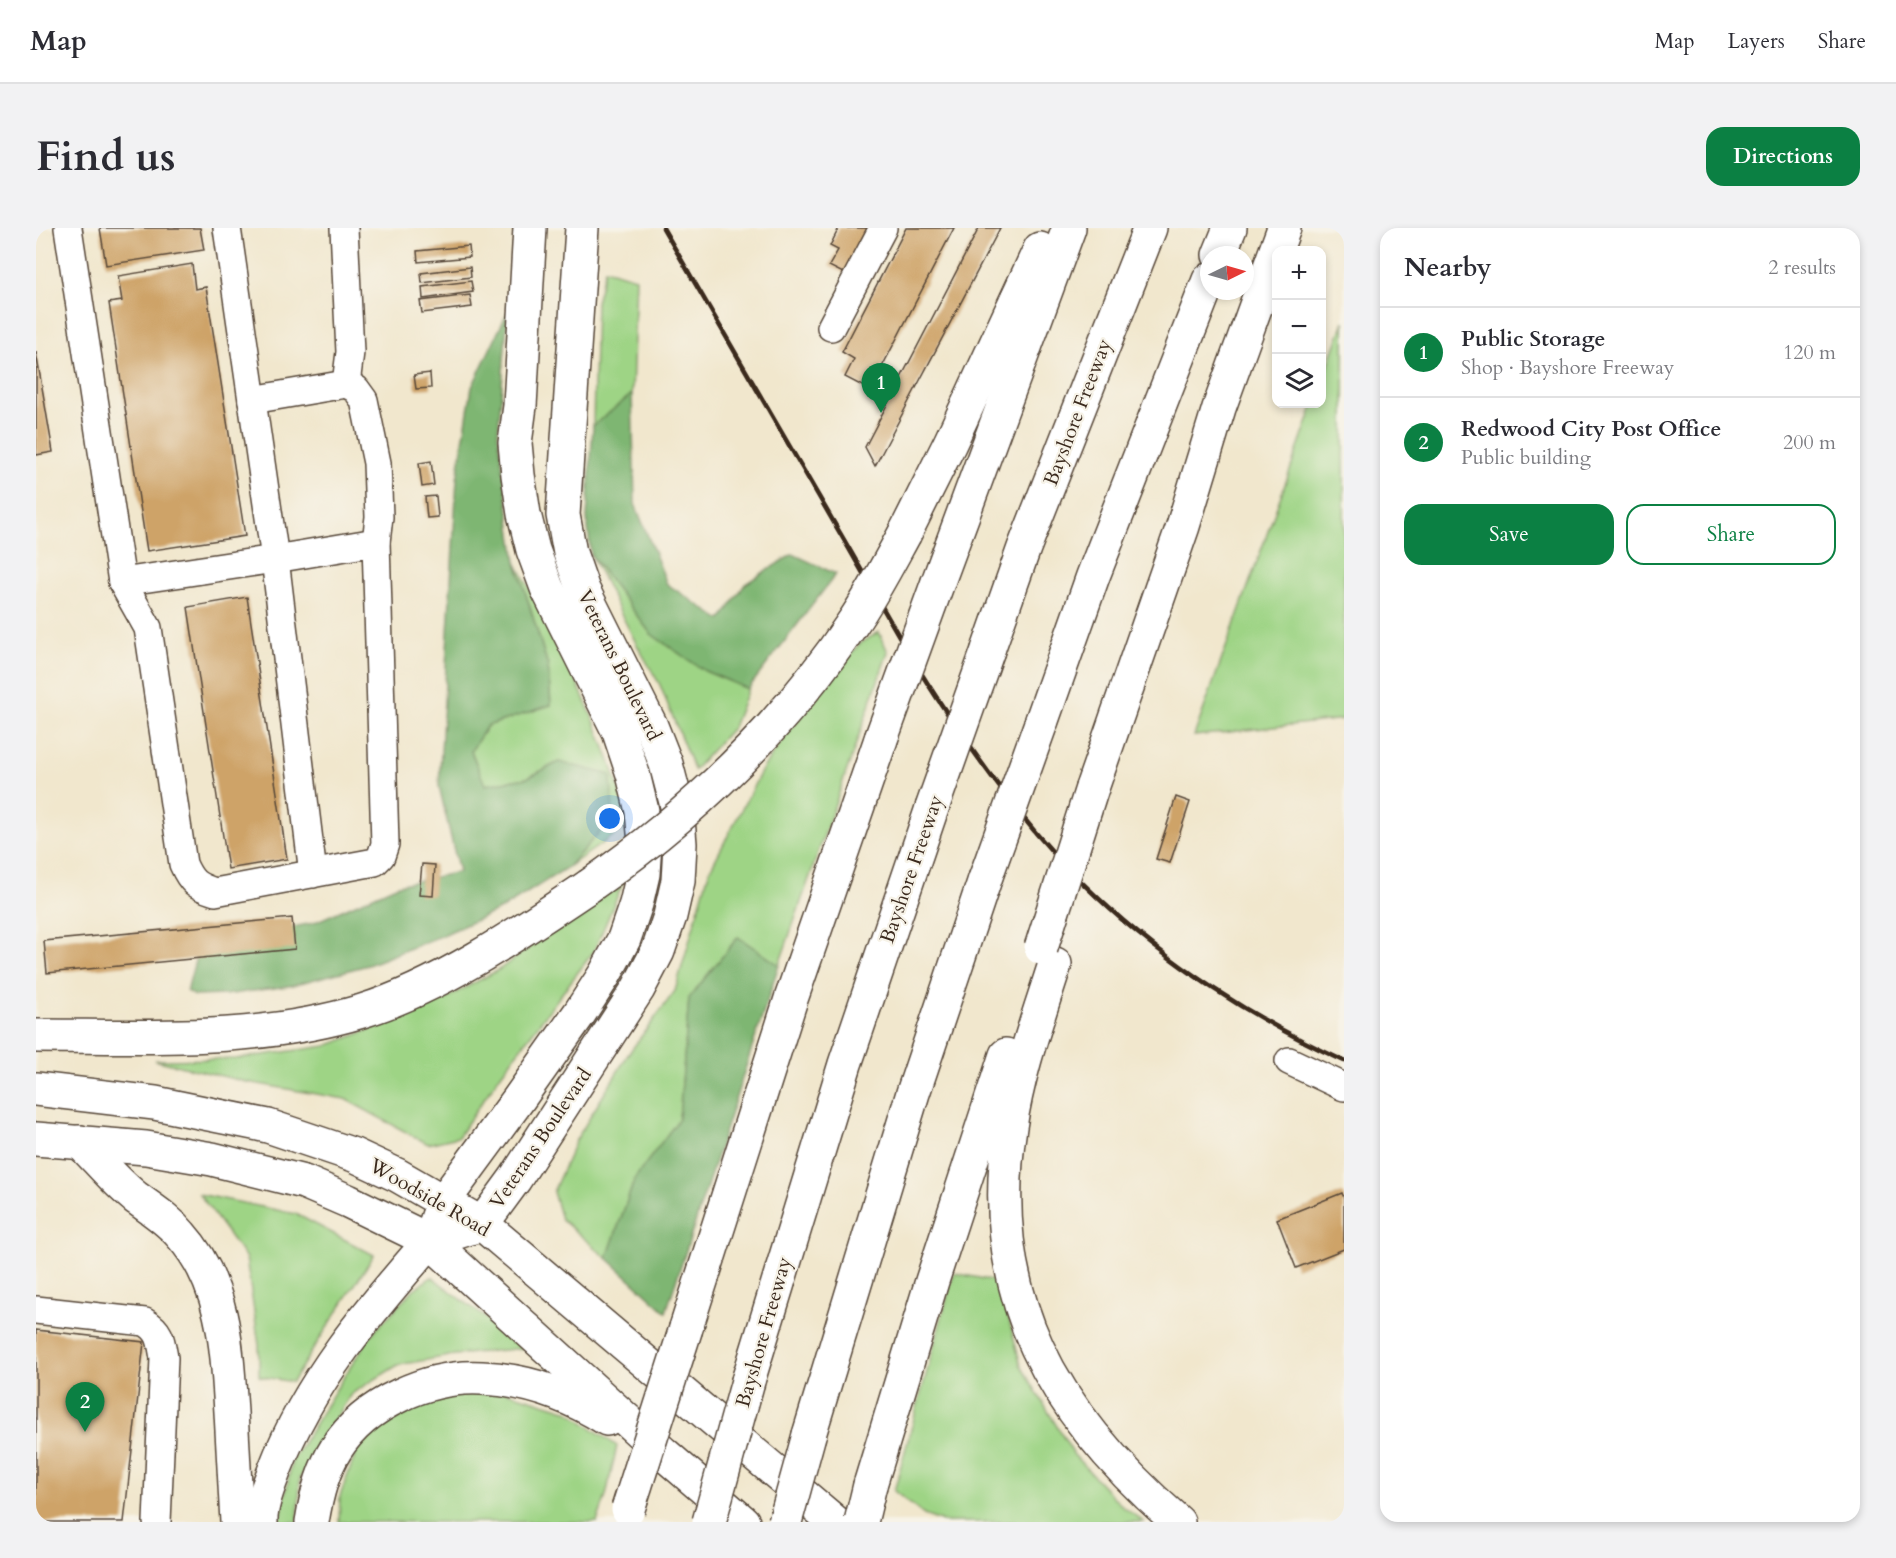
<!DOCTYPE html>
<meta charset="utf-8">
<style>
:root{--surface:#fff;--page:#f2f2f3;--text:#2b2b33;--muted:#7c7c81;--line:#e1e1e2;--accent:#0b8043}
body{margin:0;font-family:Cardo,serif;background:var(--page);color:var(--text)}
.controls{position:absolute;right:18px;top:18px;display:grid;overflow:hidden;border-radius:12px;box-shadow:0 3px 9px #0003}
.controls button{width:54px;height:54px;display:grid;place-items:center;padding:0;border:0;border-bottom:2px solid var(--line);background:var(--surface);color:var(--text);font:30px sans-serif}
.compass{position:absolute;left:1164px;top:18px;width:54px;height:54px;border-radius:50%;background:var(--surface);box-shadow:0 3px 9px #0003;rotate:85deg}
.you{position:absolute;left:574px;top:591px;width:21px;height:21px;margin:-15px;border:4px solid #fff;border-radius:50%;background:#1a73e8;box-shadow:0 0 0 9px #1a73e833}
.badge{display:grid;place-items:center;width:39px;height:39px;border-radius:50%;background:var(--accent);color:#fff;font-size:20px;font-weight:700}
.pin{position:absolute;translate:-50% -50px;filter:drop-shadow(0 2px 3px #0008)}
.pin::after{content:'';position:absolute;top:32px;width:21px;height:18px;background:inherit;clip-path:polygon(0 0,100% 0,50% 100%)}
.list{margin:0;padding:0;list-style:none}
h2{display:flex;justify-content:space-between;align-items:center;height:78px;margin:0;padding:0 24px;font-size:26px}
h2 small{font-size:20px;font-weight:400;color:var(--muted)}
.list li{display:grid;grid-template-columns:39px 1fr auto;gap:18px;align-items:center;box-sizing:border-box;height:90px;padding:0 24px;border-top:2px solid var(--line)}
.list b{display:block;font-size:22px;white-space:nowrap}
.list p{margin:0;font-size:20px;white-space:nowrap;color:var(--muted)}
.list em{font-size:20px;font-style:normal;color:var(--muted)}
.actions{display:flex;gap:12px;padding:18px 24px}
.actions a{flex:1;padding:14px 0;border:2px solid var(--accent);border-radius:18px;text-align:center;font-size:21px;color:var(--accent)}
.actions .main{background:var(--accent);color:#fff}
.icon{flex:none;width:33px;height:33px;fill:none;stroke:currentColor;stroke-width:2;stroke-linecap:round;stroke-linejoin:round}
.map{position:relative;flex:none;width:1308px;height:1294px;overflow:hidden;border-radius:18px}
header{display:flex;align-items:center;gap:36px;box-sizing:border-box;height:84px;padding:0 30px;background:var(--surface);border-bottom:2px solid var(--line)}
header strong{font-size:28px}
nav{display:flex;gap:33px;margin-inline-start:auto;font-size:21px}
.intro{display:flex;align-items:center;justify-content:space-between;box-sizing:border-box;height:144px;padding:0 36px}
h1{margin:0;font-size:42px}
.button{padding:15px 27px;border-radius:18px;background:var(--accent);color:#fff;font-size:21px;font-weight:700}
main{display:flex;gap:36px;padding:0 36px}
aside{flex:1;background:var(--surface);border-radius:18px;box-shadow:0 3px 9px #0003}
.map>svg:first-child{display:block}
.green{fill:#9ed485;stroke:#6c7f52;stroke-width:1.5}
.forest{fill:#7eb672;stroke:#5c7048;stroke-width:1.5}
.building{fill:#cea368}
.lines{fill:none;stroke-linecap:round;stroke-linejoin:round}
.minor-casing{stroke:#564638;stroke-width:30}
.major-casing{stroke:#564638;stroke-width:36}
.highway-casing{stroke:#564638;stroke-width:36}
.minor{stroke:#fff;stroke-width:27}
.major{stroke:#fff;stroke-width:33}
.highway{stroke:#fff;stroke-width:33}
.rail{stroke:#3b2a1e;stroke-width:4.5}
.highway-bridge-casing{stroke:#564638;stroke-width:36;stroke-linecap:butt}
.highway-bridge{stroke:#fff;stroke-width:33}
.labels{text-anchor:middle;stroke-width:4.5;stroke-linejoin:round;paint-order:stroke}
.street-label{font-size:20px;fill:#3b2a1e;stroke:#f7f3e8}
</style>
<header>
<strong>Map</strong>
<nav><a>Map</a><a>Layers</a><a>Share</a></nav>
</header>
<div class="intro"><h1>Find us</h1><a class="button">Directions</a></div>
<main>
<div class="map">
<svg width="1308" height="1294" viewBox="0 0 1308 1294">
<rect width="100%" height="100%" fill="#f7f3e8"/>
<filter id="ink" filterUnits="userSpaceOnUse"><feTurbulence type="fractalNoise" baseFrequency=".0167" numOctaves="2"/><feDisplacementMap in="SourceGraphic" scale="12" xChannelSelector="R" yChannelSelector="G"/><feConvolveMatrix kernelMatrix="1 2 1 2 8 2 1 2 1" color-interpolation-filters="sRGB"/></filter>
<filter id="wash" filterUnits="userSpaceOnUse"><feTurbulence type="fractalNoise" baseFrequency=".008" numOctaves="4" result="noise"/><feDisplacementMap in="SourceGraphic" scale="24" xChannelSelector="R" yChannelSelector="G"/><feGaussianBlur stdDeviation="1.35" result="paint"/><feColorMatrix in="noise" values="0 0 0 0 0 0 0 0 0 0 0 0 0 0 0 0 0 1.4 0 .05"/><feComposite in="paint" operator="in"/></filter>
<g filter="url(#wash)">
<rect width="100%" height="100%" fill="#f1e7cd"/>
<g class="green">
<path d="M569 41 600 50 596 166 557 198 560 74Z"/>
<path d="M1308 93V491L1158 508 1278 176H1286V155Z"/>
<path d="M555 327 615 406 669 443 712 461 697 499 658 542 624 457 601 417Z"/>
<path d="M480 334C523 419 571 503 593 597L532 639 577 589 523 534 491 550 448 557 435 522 451 498 515 477 512 438Z"/>
<path d="M843 404 852 424 743 737 702 709 653 770 643 891 599 950 571 1030 525 991 517 964 540 912 593 825 639 763 673 644 726 542 749 508 823 416Z"/>
<path d="M589 650 558 723 465 846 422 909 392 916 309 871 211 854 118 832 199 831 290 818 392 780 464 741 528 693Z"/>
<path d="M163 966 260 986 338 1027 256 1154 223 1148V1117L210 1030Z"/>
<path d="M918 1045 963 1054 985 1138 1038 1227 1086 1278 1108 1294H907L888 1287 858 1263Z"/>
<path d="M396 1049 489 1120 419 1127 362 1137 315 1166 264 1250 262 1294H244L256 1233 299 1163 334 1108 378 1061Z"/>
<path d="M409 1161H462L530 1182 581 1218 570 1268 561 1294H303L304 1268 324 1214 357 1183Z"/>
</g>
<g class="forest">
<path d="M472 83 462 206 480 334 512 438 515 477 451 498 435 523 449 557 491 550 523 534 575 547 577 589 532 639 467 680 407 707 332 737 253 758 189 767 159 768 151 763 163 718 277 695 362 657 423 644 403 558 421 251 436 159Z"/>
<path d="M596 166 599 276 631 356 685 392 709 356 757 326 800 346 712 461 669 443 615 406 555 327 551 290 557 198Z"/>
<path d="M702 709 743 737 630 1084 571 1030 599 950 643 891 653 770Z"/>
</g>
<g id="blocks">
<g class="building">
<path d="M64 0H164L168 22 70 37Z"/>
<path d="M803 0H836L811 47 793 38 802 22 794 18Z"/>
<path d="M870 0H918L834 162 809 149 818 131 806 124Z"/>
<path d="M943 0H964L839 238 829 219Z"/>
<path d="M433 18 434 29 382 34 381 23Z"/>
<path d="M156 36 159 61 170 59 209 308 111 323 73 75 86 73 82 48Z"/>
<path d="M434 39 435 49 386 55 385 45Z"/>
<path d="M435 53 437 64 387 71 386 59Z"/>
<path d="M434 67 436 79 386 85 384 73Z"/>
<path d="M0 124 17 224 0 227Z"/>
<path d="M394 145 395 160 380 161 378 147Z"/>
<path d="M395 233 398 257 386 259 383 235Z"/>
<path d="M400 268 402 289 391 290 389 269Z"/>
<path d="M211 369 251 631 192 641 152 379Z"/>
<path d="M1140 569 1154 574 1134 635 1120 631Z"/>
<path d="M386 636 399 637 397 668 383 667Z"/>
<path d="M256 690 259 721 11 745 8 713Z"/>
<path d="M1306 965 1308 970V1021L1260 1040 1241 991Z"/>
<path d="M0 1102 108 1114 88 1294H0Z"/>
</g>
</g>
</g>
<g filter="url(#ink)">
<use href="#blocks" fill-opacity="0" stroke="#564638" stroke-width="1.5"/>
<g class="lines">
<defs>
<g id="minor">
<path d="M32 0 86 354 239 331 191 0"/>
<path d="M308 0 314 124 310 156"/>
<path d="M795 99 847 0"/>
<path d="M216 172 310 156 320 161 328 172 341 235 343 289 340 314"/>
<path d="M86 354 112 400 147 636C155 654 160 658 179 664L339 634 345 628 349 616 340 314 239 331 277 646"/>
<path d="M1253 833 1308 859"/>
<path d="M0 1082 109 1094C125 1103 125 1113 128 1130L121 1294"/>
</g>
<g id="major">
<path d="M398 1000 407 974 482 872 543 786 569 746 588 711 600 676 607 646 609 615 606 583 597 546 583 504 511 360 497 322 488 286 482 247 479 215 484 178 494 0"/>
<path d="M394 1013 446 996 479 951 602 761 622 723 634 688 642 653 644 616 641 578 630 536 615 498 547 362 534 325 527 287 546 0"/>
</g>
<g id="highway">
<path d="M1183 27 1194 0"/>
<path d="M869 305 914 215 1004 21"/>
<path d="M902 354 1033 0"/>
<path d="M952 422 988 320 1114 0"/>
<path d="M1005 495 1057 348 1173 52"/>
<path d="M1056 560 1147 298 1183 180 1248 0"/>
<path d="M1019 736C1002 790 982 843 974 899 948 1069 1017 1186 1142 1294"/>
<path d="M0 808C109 808 221 815 326 783 404 759 486 703 553 658"/>
<path d="M0 861 119 875 232 898 318 927 361 947 446 996 799 1294"/>
<path d="M0 911 110 920 176 931 268 954 312 973 394 1013 627 1225 707 1294"/>
<path d="M44 914C62 932 79 953 99 969 115 981 132 991 145 1007 189 1056 191 1122 195 1184 197 1221 199 1257 201 1294"/>
<path d="M650 1100 755 771 845 511"/>
<path d="M712 1153 809 836 896 580"/>
<path d="M773 1207 877 865 949 651"/>
<path d="M834 1257 896 1053 970 827"/>
<path d="M225 1294C224 1277 233 1257 239 1241 273 1153 333 1083 394 1013"/>
<path d="M276 1294C280 1268 286 1243 300 1221 329 1175 393 1147 446 1150 491 1152 533 1167 571 1191"/>
</g>
</defs>
<use href="#minor" class="minor-casing"/>
<use href="#major" class="major-casing"/>
<use href="#highway" class="highway-casing"/>
<use href="#minor" class="minor"/>
<use href="#major" class="major"/>
<use href="#highway" class="highway"/>
<path class="rail" d="M627 0C686 102 745 203 804 305 839 365 872 428 911 485 955 550 1003 616 1061 669 1132 736 1219 792 1308 833"/>
<defs>
<g id="highway-bridge">
<path d="M845 511 902 354"/>
<path d="M896 580 952 422"/>
<path d="M949 651 1005 495"/>
<path d="M553 658C655 587 747 499 816 396 836 367 852 336 869 305"/>
<path d="M1005 720 1056 560"/>
<path d="M592 1281 650 1100"/>
<path d="M673 1294 712 1153"/>
<path d="M749 1294 773 1207"/>
<path d="M825 1294 834 1257"/>
</g>
</defs>
<use href="#highway-bridge" class="highway-bridge-casing"/>
<use href="#highway-bridge" class="highway-bridge"/>
</g>
</g>
<g class="labels">
<g class="street-label">
<text transform="translate(1041 184) rotate(-69)" y="7">Bayshore Freeway</text>
<text transform="translate(584 437) rotate(64)" y="7">Veterans Boulevard</text>
<text transform="translate(875 641) rotate(-71)" y="7">Bayshore Freeway</text>
<text transform="translate(504 910) rotate(-56)" y="7">Veterans Boulevard</text>
<text transform="translate(394 969) rotate(30)" y="7">Woodside Road</text>
<text transform="translate(727 1104) rotate(-74)" y="7">Bayshore Freeway</text>
</g>
</g>
</svg>
<div class="controls">
<button>+</button>
<button>−</button>
<button><svg class="icon" aria-label="layers" viewBox="0 0 24 24"><path d="M12 4l9 5-9 5-9-5zM3 14l9 5 9-5"/></svg></button>
</div>
<svg class="compass" viewBox="-18 -18 36 36"><path d="M0-13l5 13h-10z" fill="#e53935"/><path d="M0 13l5-13h-10z" fill="#7c7c81"/></svg>
<div class="you"></div>
<div class="pin badge" style="left:845px;top:185px">1</div>
<div class="pin badge" style="left:49px;top:1204px">2</div>
</div>
<aside>
<h2>Nearby<small>2 results</small></h2>
<ul class="list">
<li><span class="badge">1</span><div><b>Public Storage</b><p>Shop · Bayshore Freeway</p></div><em>120 m</em></li>
<li><span class="badge">2</span><div><b>Redwood City Post Office</b><p>Public building</p></div><em>200 m</em></li>
</ul>
<div class="actions"><a class="main">Save</a><a>Share</a></div>
</aside>
</main>
